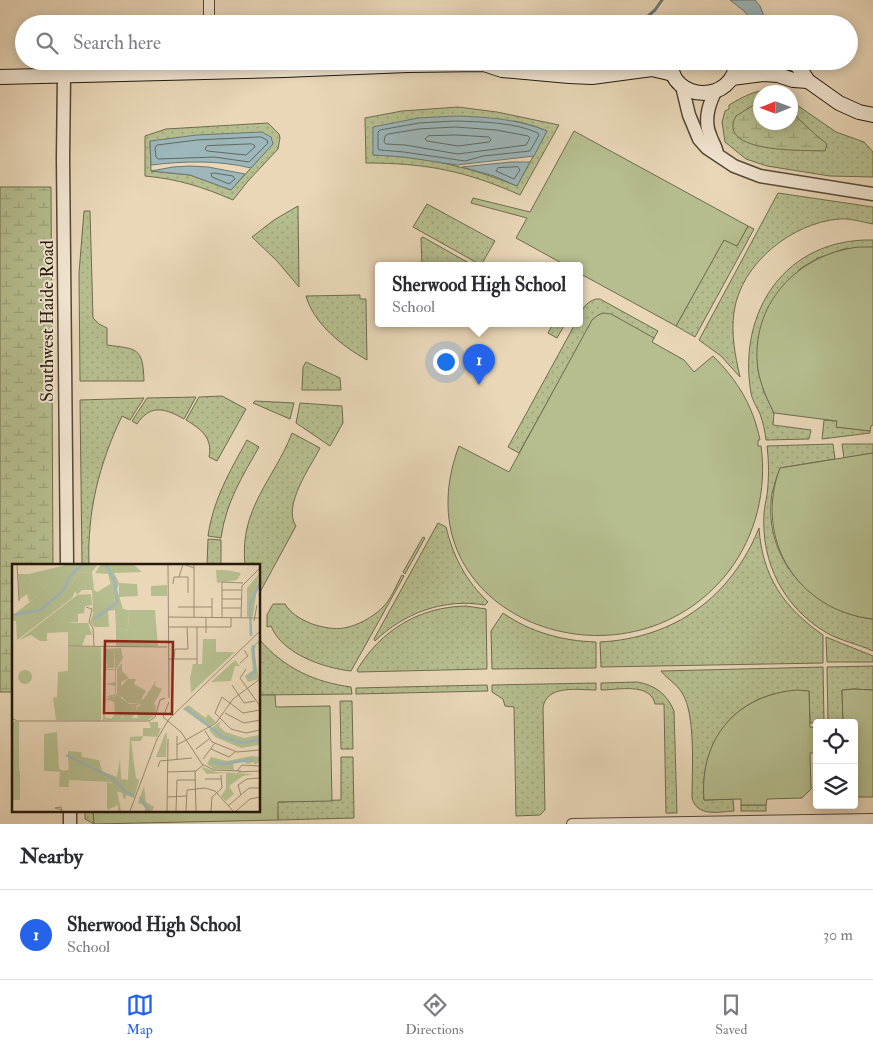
<!DOCTYPE html>
<style>
:root{--surface:#fff;--page:#f7f7f7;--text:#2b2b33;--muted:#7c7c81;--line:#e1e1e2;--accent:#2563eb}
body{margin:0;font-family:"IM FELL Double Pica",serif;background:var(--page);color:var(--text)}
.controls{position:absolute;right:15px;bottom:15px;display:grid;overflow:hidden;border-radius:5px;box-shadow:0 2px 12px #0003}
.controls button{width:45px;height:45px;display:grid;place-items:center;padding:0;border:0;border-bottom:1px solid var(--line);background:var(--surface);color:var(--text);font:25px sans-serif}
.compass{position:absolute;left:753px;top:85px;width:45px;height:45px;border-radius:50%;background:var(--surface);box-shadow:0 2px 12px #0003;rotate:269deg}
.you{position:absolute;left:445px;top:361px;width:18px;height:18px;margin:-12px;border:4px solid #fff;border-radius:50%;background:#1a73e8;box-shadow:0 0 0 8px #1a73e833}
.badge{display:grid;place-items:center;width:32px;height:32px;border-radius:50%;background:var(--accent);color:#fff;font-size:16px;font-weight:700}
.pin{position:absolute;translate:-50% -41px;filter:drop-shadow(0 1px 2px #0008)}
.pin::after{content:'';position:absolute;top:26px;width:18px;height:15px;background:inherit;clip-path:polygon(0 0,100% 0,50% 100%)}
.popup{position:absolute;left:375px;top:262px;width:208px;height:65px;box-sizing:border-box;display:grid;place-content:center;border-radius:5px;background:var(--surface);filter:drop-shadow(0 1px 4px #0005);font-size:16px;white-space:nowrap;color:var(--muted)}
.popup b{font-size:19px;color:var(--text)}
.popup::after{content:'';position:absolute;left:50%;top:100%;margin-left:-10px;border:10px solid transparent;border-top-color:var(--surface)}
.list{margin:0;padding:0;list-style:none}
h2{display:flex;justify-content:space-between;align-items:center;height:65px;margin:0;padding:0 20px;font-size:21px}
h2 small{font-size:16px;font-weight:400;color:var(--muted)}
.list li{display:grid;grid-template-columns:32px 1fr auto;gap:15px;align-items:center;box-sizing:border-box;height:90px;padding:0 20px;border-top:1px solid var(--line)}
.list b{display:block;font-size:19px;white-space:nowrap}
.list p{margin:0;font-size:16px;white-space:nowrap;color:var(--muted)}
.list em{font-size:16px;font-style:normal;color:var(--muted)}
.icon{flex:none;width:28px;height:28px;fill:none;stroke:currentColor;stroke-width:2;stroke-linecap:round;stroke-linejoin:round}
.map{position:relative;flex:none;width:873px;height:824px;overflow:hidden}
.search{position:absolute;background:var(--surface);box-shadow:0 2px 12px #0003;left:15px;right:15px;top:15px;height:55px;display:flex;align-items:center;gap:12px;box-sizing:border-box;padding:0 18px;border-radius:28px;color:var(--muted);font-size:19px}
.sheet{height:155px;background:var(--surface)}
nav{display:flex;justify-content:space-around;align-items:center;box-sizing:border-box;height:70px;border-top:1px solid var(--line);background:var(--surface);font-size:14px;color:var(--muted)}
nav a{display:grid;justify-items:center;gap:2px}
nav .on{color:var(--accent)}
.map>svg:first-child{display:block}
.grass{fill:url(#grass-dots);stroke:#6e6c4d;fill-rule:evenodd}
.wetland{fill:url(#wetland-marsh);stroke:#6e6c4d}
.park{fill:#b6be8f;stroke:#6e6c4d}
.water{fill:#9db7ba;stroke:#6d7874}
.lines{fill:none;stroke-linecap:round;stroke-linejoin:round}
.shore{stroke:#616862;stroke-width:1}
.stream{stroke:#6d7874;stroke-width:3}
.minor-casing{stroke:#564836;stroke-width:12}
.tertiary-casing{stroke:#564836;stroke-width:15}
.secondary-casing{stroke:#25190b;stroke-width:16}
.minor{stroke:#f1e5d1;stroke-width:10}
.tertiary{stroke:#f1e5d1;stroke-width:12}
.secondary{stroke:#f1e5d1;stroke-width:14}
.labels{text-anchor:middle;stroke-width:4;stroke-linejoin:round;paint-order:stroke}
.street-label{font-size:18px;fill:#25190b;stroke:#f1e5d1}
.inset-river{fill:none;stroke:#9db7ba;stroke-width:2.5}
.inset-road{fill:none;stroke:#9b8b73;stroke-width:1}
.view{fill:#8f2418;fill-opacity:0.15;stroke:#8f2418;stroke-width:2.5}
.inset-edge{fill:none;stroke:#25190b;stroke-width:2.5}
</style>
<div class="map">
<svg width="873" height="824" viewBox="0 0 873 824">
<defs>
<pattern id="grass-dots" width="8" height="8" patternUnits="userSpaceOnUse" patternTransform="scale(1.25)"><rect width="8" height="8" fill="#b6be8f"/><path d="M2 2h.1M6 6h.1" fill="none" stroke="#9ca37a" stroke-width="1.8" stroke-linecap="round"/></pattern>
<pattern id="wetland-marsh" width="20" height="14" patternUnits="userSpaceOnUse" patternTransform="scale(1.25)"><rect width="20" height="14" fill="#b6be8f"/><path d="M1 5h8M5 5V1M11 12h8M15 12V8" fill="none" stroke="#9ca37a"/></pattern>
</defs>
<rect width="100%" height="100%" fill="#e9d7b8"/>
<filter id="stains"><feTurbulence type="fractalNoise" baseFrequency=".004" numOctaves="4"/><feColorMatrix values="0 0 0 0 .2 0 0 0 0 .09 0 0 0 0 .02 0 0 0 .5 -.17"/></filter>
<radialGradient id="worn" r=".72"><stop offset=".6" stop-color="#630" stop-opacity="0"/><stop offset="1" stop-color="#630" stop-opacity=".3"/></radialGradient>
<g class="grass">
<path d="M767 90 777 92H760V122H790L791 101 836 132 864 142 873 152V177L830 176 767 166 746 159 725 142 722 122 725 111 729 109V105C741 98 753 91 767 90Z"/>
<path d="M458 107 497 112 559 125 520 195C466 171 426 163 366 163L365 118 402 111ZM515 121 534 126 547 131 517 186C470 167 423 156 373 155Z"/>
<path d="M268 123 279 134 280 138 278 149 248 181 233 200C203 187 178 179 145 176V136L166 129ZM150 142 259 159 231 190 190 175 151 171Z"/>
<path d="M778 193 873 207V224C862 222 850 218 839 219 792 223 741 263 734 312 731 334 735 355 740 377L721 356 699 340Z"/>
<path d="M427 204 495 241 481 265 413 227Z"/>
<path d="M298 206 299 287 277 261 252 237 274 220Z"/>
<path d="M84 211H90L93 318 99 324 107 328V345C137 349 143 347 144 381H80L79 273Z"/>
<path d="M748 226 754 229 695 337 676 326 724 239 737 246Z"/>
<path d="M423 237 474 266H422L421 238Z"/>
<path d="M873 240V247L844 249 818 258 801 268 783 286 763 322 758 346V370L764 392 774 413 773 425 811 430 809 439 766 440C765 431 763 422 760 414 757 407 752 400 751 393 737 311 786 238 873 240Z"/>
<path d="M360 295V299H366L367 360C342 346 314 324 306 296Z"/>
<path d="M596 299H600L658 331 653 340 558 383 519 453 508 447 575 324H579C579 312 585 302 596 299Z"/>
<path d="M553 324H565L557 338 548 333Z"/>
<path d="M306 362 340 378 341 390H302L303 367Z"/>
<path d="M222 396 246 409 217 461 209 457C213 438 201 429 186 420L199 397Z"/>
<path d="M196 397 184 419C166 409 151 403 137 424L132 421 147 398Z"/>
<path d="M144 398 130 420 122 416C99 464 87 512 89 565H82L80 400Z"/>
<path d="M255 401 294 403 290 419 253 403Z"/>
<path d="M300 403 342 406 343 423 330 446 296 423Z"/>
<path d="M824 420 837 421V427L870 431V433L822 439Z"/>
<path d="M292 433 320 448C311 466 282 506 296 526L259 594V565H245C239 508 274 480 292 433Z"/>
<path d="M247 440 259 447C242 477 226 502 221 538L208 536C213 500 230 471 247 440Z"/>
<path d="M833 444 835 459 780 468C777 476 774 485 772 494 762 558 812 612 873 619V651C858 644 841 641 827 633 784 608 761 563 764 514 764 508 766 502 767 495 769 479 769 462 767 446Z"/>
<path d="M842 444H873V453L844 458Z"/>
<path d="M438 523 446 527C453 556 466 581 488 602L485 605C444 598 404 613 375 641L374 639Z"/>
<path d="M759 528C762 576 784 608 823 635V663L601 667 600 642C675 638 731 597 759 528Z"/>
<path d="M423 537 425 538 405 574 403 572Z"/>
<path d="M208 539 221 540V565H207Z"/>
<path d="M402 575 404 576 351 671C324 668 282 654 271 626L267 627V615L273 604H285C295 621 325 631 344 628 357 626 373 617 382 608 391 600 396 585 402 575Z"/>
<path d="M466 606 486 609 487 669 358 672 357 670C381 630 419 607 466 606Z"/>
<path d="M503 613C530 632 562 641 596 642V668L492 669 491 631Z"/>
<path d="M826 637 873 656V662H827Z"/>
<path d="M259 639C284 668 314 682 351 687L352 694 259 695Z"/>
<path d="M873 666V690L854 689 842 690 843 722H828L827 667Z"/>
<path d="M823 667 824 722 810 723 809 691C743 687 699 735 704 800L733 799 734 811C718 812 697 817 692 798 692 772 696 714 682 693 677 684 667 679 661 671Z"/>
<path d="M637 682C655 685 667 694 674 711L677 813H666L664 704H655C650 682 618 690 601 690V683Z"/>
<path d="M596 683V690C579 690 546 684 543 708L545 810 540 815 516 816 514 707 505 706 503 699 492 692V685Z"/>
<path d="M487 685 488 691 356 694V688Z"/>
<path d="M340 701H352L353 749H341Z"/>
<path d="M341 757H353L354 818 278 820 277 802 341 800Z"/>
<rect x="741" y="805" width="25" height="6"/>
<path d="M85 810H93L94 824 85 819Z"/>
</g>
<g class="wetland">
<path d="M760 101V122H790L791 112 817 136 827 144 825 151C807 150 715 154 736 116Z"/>
<path d="M0 187H51L53 565H14V692H0Z"/>
</g>
<g class="park">
<path d="M574 131 748 226 737 246 724 240 676 326 579 273V266H567L516 238 527 218 471 203 473 198 530 212Z"/>
<path d="M859 247H873V425L871 426 870 431 836 427 837 421 774 413C767 399 761 386 758 370 749 305 797 254 859 247Z"/>
<path d="M604 313 611 314 654 338 652 342 684 360 694 372 713 356C738 381 753 406 760 440H758V446H761C767 490 756 535 729 571 626 704 395 616 459 446L509 472 592 320 598 315Z"/>
<path d="M873 453V619C798 611 753 539 780 468Z"/>
<path d="M854 689 873 690V797H854V723H843L842 690Z"/>
<path d="M797 690 809 691 810 727 816 728V753H810L811 789 802 798 767 799 766 805H741V799L704 800C699 739 736 695 797 690Z"/>
<path d="M259 695H275L276 707 330 706 332 801 278 802V820L94 824 93 810H259Z"/>
</g>
<g class="water">
<path d="M730 0H755L760 6 767 24H755L744 11Z"/>
<path d="M456 116C487 117 518 119 547 131L534 156 457 165 404 157 373 155V127L418 118Z"/>
<path d="M262 132 271 137 273 144 251 168C218 160 184 161 151 165L150 141 197 135Z"/>
<path d="M511 162H530L517 186 494 176 462 167Z"/>
<path d="M190 166 208 167 245 174 231 190 190 175 151 171 173 167Z"/>
</g>
<g class="lines">
<g class="shore">
<path d="M456 121C482 122 514 122 538 133L539 135 530 151 483 156 465 161 404 152 380 150 378 149V132L380 130 419 123Z"/>
<path d="M456 127 496 130 528 136 530 138 526 145 458 154 405 145 386 144 384 142 385 136 388 134 419 129Z"/>
<path d="M456 135 489 137 491 140 489 142 458 146 427 141 425 139 428 136Z"/>
<path d="M261 137 267 140 268 143 249 162 214 157 158 159 156 157 155 148 157 145 197 140Z"/>
<path d="M252 144 254 145 255 147 246 155 207 151 205 149 207 146Z"/>
<path d="M518 167 520 170 514 179 496 171 498 168Z"/>
<path d="M214 173 233 176 235 179 229 184 212 177 211 174Z"/>
</g>
<path class="stream" d="M639 24 655 10 662 0"/>
<defs>
<g id="minor">
<path d="M209 0V24"/>
<path d="M210 61 211 72"/>
<path d="M572 824 873 819"/>
</g>
<g id="tertiary">
<path d="M64 76 63 158 67 565"/>
<path d="M682 86 689 115 699 139 707 148 734 166 760 176 873 194"/>
<path d="M715 92C709 104 704 121 710 135 712 142 716 146 717 154"/>
<path d="M70 810V824"/>
</g>
<g id="secondary">
<path d="M670 61C671 103 734 104 737 61"/>
<path d="M788 61 798 66 808 81 839 103 859 112 873 115"/>
<path d="M0 77 284 70 408 65 484 64 502 70 569 76 592 77 652 69 673 74"/>
<path d="M732 78 764 74 778 75 793 80 808 81"/>
</g>
</defs>
<use href="#minor" class="minor-casing"/>
<use href="#tertiary" class="tertiary-casing"/>
<use href="#secondary" class="secondary-casing"/>
<use href="#minor" class="minor"/>
<use href="#tertiary" class="tertiary"/>
<use href="#secondary" class="secondary"/>
</g>
<g class="labels">
<g class="street-label">
<text transform="translate(47 321) rotate(-90)" y="6">Southwest Haide Road</text>
</g>
</g>
<g transform="translate(12 564)">
<rect width="248" height="248" fill="#e9d7b8"/>
<path d="M204 6H214L229 9 225 16 205 19ZM80 8 82 26 85 28 100 19 103 34 101 40 81 50 80 26H70L65 31 60 19 67 9ZM6 10H17L20 18 33 21 30 29 17 38 15 30 7 36ZM107 19 125 20 126 32 107 33ZM155 21V32H139V22ZM56 59H76L80 71H74L70 82H56ZM191 75H204V88H223L179 129 178 114 181 100H190ZM109 84 111 94 104 105V130L102 133H93L103 130V122L93 120 103 118V106H93V100L95 105H103V85H93ZM223 96 228 102H223L219 117 199 118ZM110 99V107L117 114 109 118V134L117 140 128 139 114 119 131 136 133 133 140 138 144 142 143 151 136 156H94L93 153 99 155 103 150 102 138 94 135 93 140V135L105 131V105ZM130 140 138 143V154H110V146L121 142 123 151 125 141ZM6 113a7 7 0 1 1 14 0a7 7 0 1 1-14 0ZM137 158H146V164H149L145 173 131 172V164H139ZM45 168 46 188H37V183H32V170ZM57 206V223H47L48 207ZM0 207H8V236H0ZM95 218 104 221 109 247H106V241L95 246Z" fill="#b6be8f" fill-rule="evenodd"/>
<path d="M58 0H86L80 8 67 9 60 19 64 25 60 34 5 76 4 57H0V52L29 29 33 22 20 18 17 10ZM89 0H121L130 8 102 9 107 19 105 25 111 45 116 46 117 66 104 64 103 46 96 47 97 63H82L78 58 81 50 103 36 96 10 83 9ZM247 10 241 52 235 53V24ZM79 30 80 41 73 42 72 49 66 50V58L56 59V68L35 69V77H28L19 71 7 76 65 31ZM247 76V81L245 79 242 87 247 115 236 118 233 112 241 106 239 84ZM56 83H89V157L44 156 41 134 45 133 46 108 56 107ZM176 141 194 154 196 150 204 158 196 163 171 145ZM209 157 207 162 213 168 232 174 247 171V181L229 184 203 173 197 166ZM155 168 154 193H144L153 170ZM131 172 129 177H119L124 214 127 216 122 234 114 231V235L111 234 110 229 106 228 99 218 57 216 56 187 69 188 70 193 87 196 90 207 105 213 108 194 109 215 116 216 118 173ZM32 183H37V188H46L47 205 54 208 32 207ZM240 192 247 193V198L242 201V198L236 200 229 197 221 200 222 206 202 205 195 200 199 193 215 197ZM191 203 205 208 241 210 231 212 217 222 222 230 214 237 209 232 214 225V209L195 210 190 204 187 207ZM132 222 134 238 142 243 140 247H133V242L126 239Z" fill="#b6be8f"/>
<path d="M116 46H143L146 82H104V64L117 66Z" fill="#b6be8f"/>
<path d="M93 85H103L102 104H95ZM116 115H124L122 120 134 127 127 139H116L109 132V122ZM144 117 143 122 150 125 142 140 133 133ZM124 148a8 8 0 1 1 16 0a8 8 0 1 1-16 0ZM109 148a7 7 0 1 1 14 0a7 7 0 1 1-14 0ZM1 157 7 158V207H0Z" fill="#b6be8f"/>
<path class="inset-river" d="M0 51 28 46 51 27 58 12 70 0M82 55 105 39 103 18 94 0M239 72 238 40 248 19M236 114 243 107 241 81M173 144 211 173 230 179 248 175M54 191 100 214 115 229 122 231M199 198 212 200 242 195M128 233 136 247"/>
<path class="inset-road" d="M5 0 7 37M156 0 157 134M182 0V53M167 13 171 0 182 4M161 20 162 13H176V29M210 26H229M210 35H229M74 43 80 45 77 58 81 64 82 82M166 43H200M210 44H229M156 53 248 54M200 53V34M210 54V18L231 19M229 54 230 22 248 4M242 57 245 41M157 63H219V54M185 63V100M194 69V53M56 82 155 83M92 83V157M156 95H185M162 95 163 85H176L175 63M228 99 236 92 232 86M234 105 228 114 248 142M220 121 232 139 243 137M157 138 151 153 169 168 190 200 202 206 229 207M248 146 231 149 210 133 203 149 219 165 234 169 248 166M213 149 232 159 248 156M0 154 5 157H137L143 153 148 136 153 134M193 167 200 178 225 188 248 186M165 181 204 159 221 135 248 115M184 185 197 175M199 185 217 193 224 187M191 195 203 179M165 196V172M146 203 148 197 180 194M183 207 184 247M225 207 230 201 248 202M155 208 184 207 191 201M226 208 248 207M193 215H209M229 231 226 221 235 215 248 214M155 233 174 232M216 242 237 224H248M50 246 43 244 49 243 50 247M118 247 145 175 157 155 248 67M155 247 156 175M164 247 165 216H183M174 247 175 226 193 224 203 227 221 247M199 247 200 233 210 224 209 211M224 247 238 235 248 233"/>
<path class="view" d="M93 77 161 78 160 150 92 149Z"/>
<rect width="248" height="248" class="inset-edge"/>
</g>
<rect width="100%" height="100%" filter="url(#stains)"/>
<rect width="100%" height="100%" fill="url(#worn)"/>
</svg>
<div class="controls">
<button><svg class="icon" aria-label="locate" viewBox="0 0 24 24"><circle cx="12" cy="12" r="6"/><path d="M12 2v4M12 18v4M2 12h4M18 12h4"/></svg></button>
<button><svg class="icon" aria-label="layers" viewBox="0 0 24 24"><path d="M12 4l9 5-9 5-9-5zM3 14l9 5 9-5"/></svg></button>
</div>
<svg class="compass" viewBox="-18 -18 36 36"><path d="M0-13l5 13h-10z" fill="#e53935"/><path d="M0 13l5-13h-10z" fill="#7c7c81"/></svg>
<div class="you"></div>
<div class="pin badge" style="left:479px;top:385px">1</div>
<div class="popup"><b>Sherwood High School</b>School</div>
<div class="search"><svg class="icon" aria-label="search" viewBox="0 0 24 24"><circle cx="10" cy="10" r="6"/><path d="M15 15l6 6"/></svg>Search here</div>
</div>
<section class="sheet">
<h2>Nearby<small></small></h2>
<ul class="list">
<li><span class="badge">1</span><div><b>Sherwood High School</b><p>School</p></div><em>30 m</em></li>
</ul>
</section>
<nav>
<a class="on"><svg class="icon" aria-label="map" viewBox="0 0 24 24"><path d="M3 6l6-2 6 2 6-2v14l-6 2-6-2-6 2zM9 4v14M15 6v14"/></svg>Map</a>
<a><svg class="icon" aria-label="directions" viewBox="0 0 24 24"><path d="M12 3l9 9-9 9-9-9zM9 14v-3h6M13 9l2 2-2 2"/></svg>Directions</a>
<a><svg class="icon" aria-label="saved" viewBox="0 0 24 24"><path d="M7 4h10v16l-5-4-5 4z"/></svg>Saved</a>
</nav>
